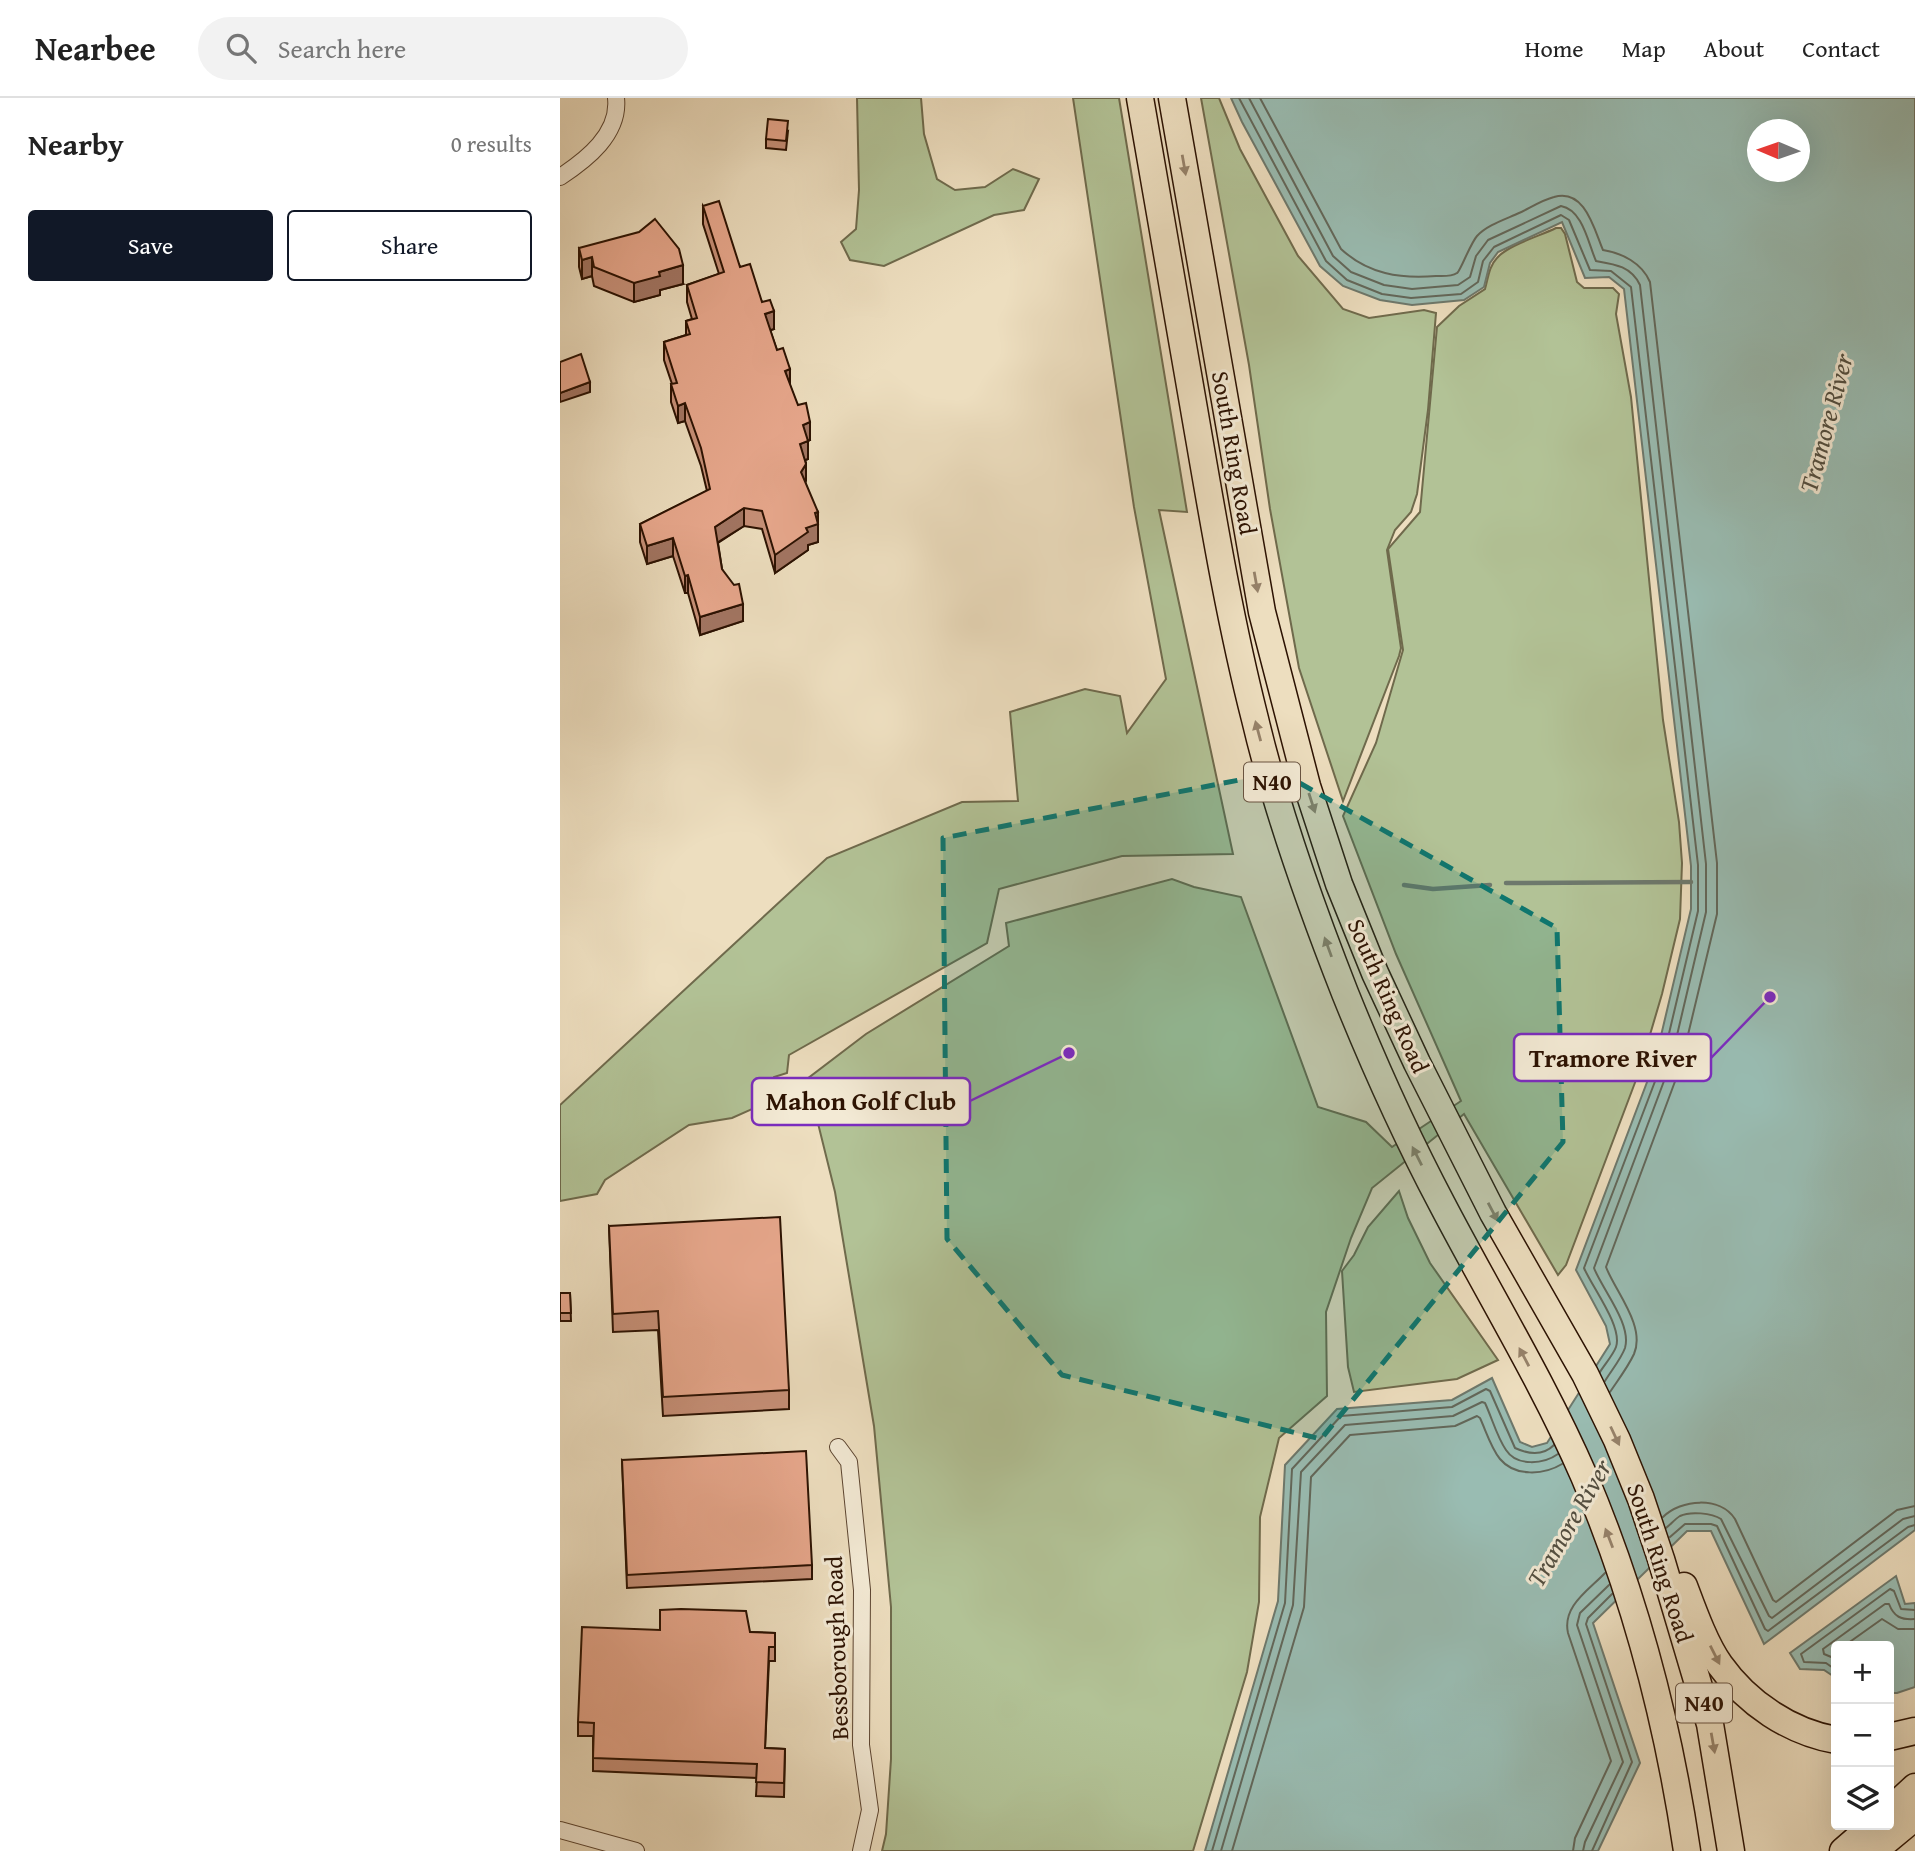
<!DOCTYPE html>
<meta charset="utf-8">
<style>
:root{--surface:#fff;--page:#f2f2f2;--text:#222;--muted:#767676;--line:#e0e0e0;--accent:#111827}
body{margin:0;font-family:"Gentium Book Plus",serif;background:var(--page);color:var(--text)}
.controls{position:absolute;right:21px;bottom:21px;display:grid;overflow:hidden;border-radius:7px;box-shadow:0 7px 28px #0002}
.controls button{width:63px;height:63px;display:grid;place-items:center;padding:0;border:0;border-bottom:2px solid var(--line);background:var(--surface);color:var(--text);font:35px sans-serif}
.compass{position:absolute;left:1187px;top:21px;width:63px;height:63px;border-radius:50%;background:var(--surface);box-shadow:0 7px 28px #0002;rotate:272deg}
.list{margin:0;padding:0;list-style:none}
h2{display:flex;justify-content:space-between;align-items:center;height:91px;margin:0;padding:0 28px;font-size:30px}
h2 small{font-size:23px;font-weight:400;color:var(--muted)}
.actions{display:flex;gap:14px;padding:21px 28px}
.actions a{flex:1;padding:16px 0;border:2px solid var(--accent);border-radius:7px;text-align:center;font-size:24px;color:var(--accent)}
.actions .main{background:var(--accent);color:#fff}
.icon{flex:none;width:38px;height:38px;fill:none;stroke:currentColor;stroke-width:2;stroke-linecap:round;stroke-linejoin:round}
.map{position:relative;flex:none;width:1355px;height:1753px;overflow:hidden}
header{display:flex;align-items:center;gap:42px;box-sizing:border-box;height:98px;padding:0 35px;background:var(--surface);border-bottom:2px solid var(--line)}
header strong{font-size:33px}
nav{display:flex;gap:38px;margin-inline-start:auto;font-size:24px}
.search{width:490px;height:63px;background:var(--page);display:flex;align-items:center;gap:18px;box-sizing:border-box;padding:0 24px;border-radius:38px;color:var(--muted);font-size:26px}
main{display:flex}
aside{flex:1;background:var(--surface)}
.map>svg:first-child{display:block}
.green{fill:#b2c296;stroke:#6f6a4c;stroke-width:2}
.water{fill:#99bcb2;stroke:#6d786c;stroke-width:2;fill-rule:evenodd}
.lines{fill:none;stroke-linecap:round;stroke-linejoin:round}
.shore{stroke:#62675a;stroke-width:2}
.stream{stroke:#6d786c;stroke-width:4.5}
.minor-casing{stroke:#5c4531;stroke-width:18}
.trunk-casing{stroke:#2c1202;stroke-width:29}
.minor{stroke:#f3ead5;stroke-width:16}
.trunk{stroke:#eddebf;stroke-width:26}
.wall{fill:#c79078;stroke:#2c1202;stroke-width:2}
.shaded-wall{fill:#a27562;stroke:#2c1202;stroke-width:2}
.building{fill:#e7a78c;stroke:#2c1202;stroke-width:2}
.oneway{fill:#96826a}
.marked{fill:#0f766e;fill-opacity:0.2;stroke:#0f766e;stroke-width:5;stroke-dasharray:14 9;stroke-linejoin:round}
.labels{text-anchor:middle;stroke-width:6;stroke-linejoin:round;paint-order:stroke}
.shield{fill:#f3ead5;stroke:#685341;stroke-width:2}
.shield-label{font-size:23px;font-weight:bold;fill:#2c1202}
.street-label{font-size:24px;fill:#2c1202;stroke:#f3ead5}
.water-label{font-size:26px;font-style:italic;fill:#524e40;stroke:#f3ead5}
.leader{fill:none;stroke:#7b2cbf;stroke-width:2.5}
.callout-dot{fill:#7b2cbf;stroke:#f3ead5;stroke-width:2.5}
.callout{fill:#f3ead5;stroke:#7b2cbf;stroke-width:2.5}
.callout-label{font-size:26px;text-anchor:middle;font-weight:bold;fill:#2c1202}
</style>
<header>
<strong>Nearbee</strong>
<div class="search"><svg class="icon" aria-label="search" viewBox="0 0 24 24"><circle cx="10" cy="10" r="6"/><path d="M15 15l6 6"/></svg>Search here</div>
<nav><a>Home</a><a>Map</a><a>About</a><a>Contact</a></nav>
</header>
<main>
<aside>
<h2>Nearby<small>0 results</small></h2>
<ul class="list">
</ul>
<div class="actions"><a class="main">Save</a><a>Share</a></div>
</aside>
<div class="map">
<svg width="1355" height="1753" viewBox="0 0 1355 1753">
<rect width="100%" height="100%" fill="#eddebf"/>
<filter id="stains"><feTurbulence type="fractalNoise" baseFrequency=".00286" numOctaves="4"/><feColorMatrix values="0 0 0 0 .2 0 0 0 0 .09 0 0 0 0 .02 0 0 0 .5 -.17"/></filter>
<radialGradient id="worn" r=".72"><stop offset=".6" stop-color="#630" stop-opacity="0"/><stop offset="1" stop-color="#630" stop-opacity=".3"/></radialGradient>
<g class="green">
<path d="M297 0H361L364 36 377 81 395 92 425 89 453 71 479 81 464 112 434 117 324 168 290 162 281 144 296 131 299 92Z"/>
<path d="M513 0H559L627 414 599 412 673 756 562 758 439 791 427 845 229 957 227 975 214 979 208 1004 172 1020 129 1027 45 1082 37 1096 0 1103V1007L267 760 402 704 458 703 450 614 525 591 560 598 567 635 606 581 574 409Z"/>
<path d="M641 0H659L680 51 738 158 783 211 809 220 864 212 876 215 868 312 857 396 851 414 835 432 827 452 841 550 839 558 783 703 739 570 710 411 689 267Z"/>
<path d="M996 130H1001L1005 136 1017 184 1024 190H1053L1059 196 1056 216 1071 299 1103 622 1119 724 1122 765 1120 821 1102 896 1079 974 1006 1167 998 1177 904 1016 812 1090 791 1140 766 1214 767 1298 719 1340 700 1419 699 1504 687 1574 633 1753H322L326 1736 331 1661V1509L314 1328 275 1094 247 981 306 936 449 848 446 825 612 781 634 789 681 799 758 1009 806 1024 832 1049 901 1003 836 856 783 718 816 645 843 552 828 451 860 414 877 229 899 208 925 191C928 181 929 168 937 160 948 147 980 138 996 130Z"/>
<path d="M839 1093 848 1120 870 1165 938 1262 897 1281 794 1294 788 1269 782 1173 794 1157 808 1129Z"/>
</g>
<g class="water">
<path d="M671 0H1355V1432L1204 1546 1151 1433H1127L1033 1525 1080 1665 1038 1753H645L718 1503 725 1367 777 1311 892 1302 932 1280 960 1344 972 1349 987 1345 1050 1246 1046 1228 1016 1172 1095 963 1131 811V768L1064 191 1049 179 1025 180 1002 124 938 154 930 165 924 189 904 202 852 207 820 202 783 188 760 168 682 24ZM1198 32H1240V74H1198Z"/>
<path d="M1336 1478 1345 1506 1355 1505V1589L1337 1595H1329V1548H1276V1580L1264 1572 1240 1571 1230 1555Z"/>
</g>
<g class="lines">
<g class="shore">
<path d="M679 0 766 163 787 182 822 196 851 200 901 196 918 184 923 163 934 149 1001 117 1009 122 1030 172 1051 173 1071 189 1138 767V813L1102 965 1024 1170C1032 1189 1063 1229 1056 1249 1053 1257 1045 1266 1040 1274"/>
<path d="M689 0 773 158 791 174 824 187 852 191 898 187 910 179 916 158 928 142 1001 108C1023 112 1028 145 1036 163 1054 166 1071 168 1080 187L1146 766V814L1110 967 1034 1170C1042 1191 1072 1226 1065 1250 1061 1261 1051 1273 1045 1283"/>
<path d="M700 0 781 151C808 176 840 181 876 178 882 178 891 179 897 175 900 174 910 146 917 138 927 127 946 121 959 115 970 110 982 102 994 99 1025 90 1034 131 1043 152 1062 155 1082 165 1090 184L1157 765V816L1120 970 1046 1169C1055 1193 1086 1228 1074 1256 1068 1269 1058 1282 1050 1294"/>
<path d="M1103 1419C1121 1401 1160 1398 1175 1421L1213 1502 1216 1504 1337 1412 1355 1408"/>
<path d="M1106 1430C1111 1426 1115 1421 1120 1418 1130 1413 1152 1415 1161 1421L1209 1518 1212 1520 1343 1421 1355 1418"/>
<path d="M1110 1439 1125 1426H1151L1157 1428 1205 1531 1208 1533 1348 1429 1355 1427"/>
<path d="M1284 1548 1322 1521 1338 1531H1355"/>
<path d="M1276 1561 1264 1556 1263 1551 1325 1506H1329C1334 1519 1341 1522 1355 1521"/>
<path d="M1276 1572 1266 1565 1244 1564 1241 1556 1330 1491 1334 1493 1341 1511 1355 1512"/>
<path d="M652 1753 725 1505 732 1371 781 1318 892 1309 926 1291 930 1293 955 1350C968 1356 983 1358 994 1347"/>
<path d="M661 1753 733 1507 741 1374 785 1327 893 1318 922 1304 925 1305C932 1320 937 1339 946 1352 957 1369 984 1366 998 1356"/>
<path d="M672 1753 744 1509 751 1379 790 1337 895 1328 917 1318 920 1320C926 1333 931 1350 940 1361 955 1379 984 1377 1002 1366"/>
<path d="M1013 1753 1015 1740 1051 1663 1008 1535C1002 1508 1029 1492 1045 1475"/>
<path d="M1023 1753 1025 1744 1063 1664 1017 1527 1020 1515 1049 1487"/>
<path d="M1032 1753 1072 1664 1026 1526 1028 1520 1052 1496"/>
</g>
<g class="stream">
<path d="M946 785 1131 784"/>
<path d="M844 787 873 791 930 787"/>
</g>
<defs>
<g id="minor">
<path d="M0 79C26 62 60 36 56 0"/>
<path d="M278 1349 289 1364 302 1492 301 1647 310 1712 301 1753"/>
<path d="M0 1732 76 1753"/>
</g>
<g id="trunk">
<path d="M580 0C598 104 616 208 634 311 652 415 669 519 695 621 717 714 750 806 785 895 814 967 846 1038 882 1106 929 1196 983 1284 1024 1378 1075 1498 1108 1624 1127 1753"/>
<path d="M612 0 702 514 747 688 779 786 815 875 857 965 933 1115 1025 1276 1057 1342 1081 1401 1101 1461 1150 1626 1171 1753"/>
<path d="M1124 1488C1133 1512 1145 1546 1160 1567 1187 1605 1230 1634 1276 1642"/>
<path d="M1329 1639 1355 1633"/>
<path d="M1329 1713 1355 1689"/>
<path d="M1283 1753 1313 1727"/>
<path d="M1314 1753 1355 1719"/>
</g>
</defs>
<use href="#minor" class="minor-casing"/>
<use href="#trunk" class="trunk-casing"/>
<use href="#minor" class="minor"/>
<use href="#trunk" class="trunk"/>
</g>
<g class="wall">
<path d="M228 33 226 52 206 50V41Z"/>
<path d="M143 108 202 204 214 231 210 232 217 252 250 342 248 343V361L245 362V384L258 424V444L248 447V452L215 475 202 431 184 428 158 445 162 471 183 523 140 537 128 495H125L113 458 87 466 80 444V426L147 393 141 368 125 323 118 325 111 304V286H112L104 262V244L126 237V223L132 221 127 204V187L159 176 143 126Z"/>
<path d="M19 150 123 186 100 192V197L74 204 34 188 32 178 22 181 19 169Z"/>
<path d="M49 1128 229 1292V1311L103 1318 98 1232 53 1234Z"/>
<path d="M0 1195H10L11 1223H0Z"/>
<path d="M62 1362 252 1467V1481L67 1490Z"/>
<path d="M190 1534 215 1535V1563H209L205 1650 225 1651 224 1699 196 1698 197 1680 33 1673V1638H18V1624Z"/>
</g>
<g class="shaded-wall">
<path d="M32 159V178L22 181V162Z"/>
<path d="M123 167V186L100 192V197L74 204V185L99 174Z"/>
<path d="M214 213V231L205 234V216Z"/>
<path d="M230 271V289L225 273Z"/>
<path d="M30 284V294L0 304V295Z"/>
<path d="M125 305V323L118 325V308Z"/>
<path d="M250 324V342L243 344V327Z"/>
<path d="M248 343V361L240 364V346Z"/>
<path d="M246 366V383L241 392V374Z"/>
<path d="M184 410V428L155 446V429Z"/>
<path d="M258 414V444L248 447V452L215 475V457L246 430 255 415Z"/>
<path d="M113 440V458L87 466V448Z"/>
<path d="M128 477V495H125V478Z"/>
<path d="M183 506V523L140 537V519Z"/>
</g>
<g class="building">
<path d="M208 21 228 23 226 43 206 41Z"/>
<path d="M159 103 180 169 190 166 202 204 210 202 214 213 205 216 217 252 223 250 230 271 225 273 238 307 246 305 250 324 243 327 248 343 240 346 246 366 241 374 258 414 255 415 258 426 246 430 248 434 215 457 202 413 184 410 155 429 162 471 174 487 179 486 183 506 140 519 128 477 125 478 113 440 87 448 80 426 150 391 141 350 125 305 118 308 111 286 117 285 104 244 130 236 126 223 137 220 127 187 164 174 143 108Z"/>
<path d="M95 121 119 151 123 167 99 174 100 178 74 185 34 169 32 159 22 162 19 150 79 134Z"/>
<path d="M21 256 30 284 0 295V264Z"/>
<path d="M220 1119 229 1292 103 1299 98 1213 53 1216 49 1128Z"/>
<path d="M0 1195H10L11 1215H0Z"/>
<path d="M246 1353 252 1467 67 1477 62 1362Z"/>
<path d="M121 1511 186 1513 190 1534 215 1535V1549H209L205 1650 225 1651 224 1685 196 1684 197 1666 33 1660 34 1625 18 1624 22 1529 100 1532V1512Z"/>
</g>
<defs><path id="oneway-solid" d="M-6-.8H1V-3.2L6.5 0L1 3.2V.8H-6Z" transform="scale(1.75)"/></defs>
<g class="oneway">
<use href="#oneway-solid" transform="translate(624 67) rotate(80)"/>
<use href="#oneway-solid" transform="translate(696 484) rotate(80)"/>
<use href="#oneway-solid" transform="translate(698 633) rotate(-105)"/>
<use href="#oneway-solid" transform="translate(752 705) rotate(72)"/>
<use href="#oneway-solid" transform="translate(768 849) rotate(-110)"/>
<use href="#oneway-solid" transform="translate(857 1058) rotate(-117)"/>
<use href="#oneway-solid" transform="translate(933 1114) rotate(62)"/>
<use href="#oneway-solid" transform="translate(964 1259) rotate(-118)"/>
<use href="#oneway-solid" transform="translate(1055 1338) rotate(65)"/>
<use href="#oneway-solid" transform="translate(1049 1440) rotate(-111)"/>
<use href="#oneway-solid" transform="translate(1155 1557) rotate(63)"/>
<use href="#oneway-solid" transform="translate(1153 1645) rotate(80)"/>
</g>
<path class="marked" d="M720 674 997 830 1003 1044 761 1341 502 1277 387 1141 383 740Z"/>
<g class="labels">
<g class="shield">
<rect x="684" y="664.5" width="56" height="39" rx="5"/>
<rect x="1116" y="1585.5" width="56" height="39" rx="5"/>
</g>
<g class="shield-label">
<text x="712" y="692">N40</text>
<text x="1144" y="1613">N40</text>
</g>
<g class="street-label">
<text transform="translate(674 355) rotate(80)" y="8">South Ring Road</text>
<text transform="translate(828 898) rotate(66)" y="8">South Ring Road</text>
<text transform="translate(1100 1465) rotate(72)" y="8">South Ring Road</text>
<text transform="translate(277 1550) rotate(-92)" y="8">Bessborough Road</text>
</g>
<g class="water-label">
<text transform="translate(1266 325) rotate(-75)" y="9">Tramore River</text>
<text transform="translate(1009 1425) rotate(-60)" y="9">Tramore River</text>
</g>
</g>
<path class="leader" d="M1210 899L1151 960M509 955L410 1003"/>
<g class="callout-dot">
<circle cx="1210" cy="899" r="7"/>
<circle cx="509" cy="955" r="7"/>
</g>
<g class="callout">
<rect x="954" y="936" width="197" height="47" rx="7"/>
<rect x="192" y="980" width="218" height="47" rx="7"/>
</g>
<g class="callout-label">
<text x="1053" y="969">Tramore River</text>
<text x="301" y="1012">Mahon Golf Club</text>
</g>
<rect width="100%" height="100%" filter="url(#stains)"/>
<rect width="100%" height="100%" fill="url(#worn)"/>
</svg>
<div class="controls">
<button>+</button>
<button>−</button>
<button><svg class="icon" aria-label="layers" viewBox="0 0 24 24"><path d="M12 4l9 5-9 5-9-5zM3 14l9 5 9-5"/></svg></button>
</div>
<svg class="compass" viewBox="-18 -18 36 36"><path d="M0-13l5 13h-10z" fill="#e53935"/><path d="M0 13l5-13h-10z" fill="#767676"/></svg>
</div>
</main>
